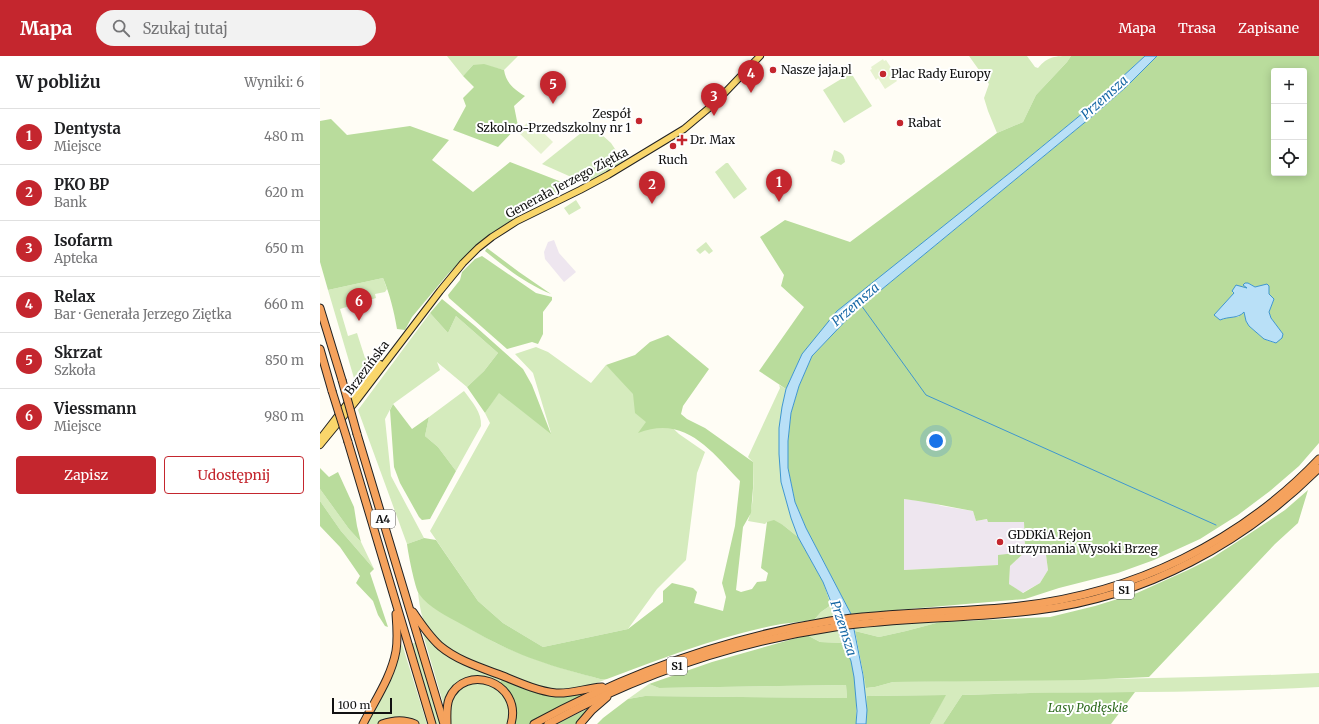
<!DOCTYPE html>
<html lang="pl">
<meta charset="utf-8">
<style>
:root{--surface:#fff;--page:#f2f2f2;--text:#202124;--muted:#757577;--line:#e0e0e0;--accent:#c4262e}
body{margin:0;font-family:Merriweather,serif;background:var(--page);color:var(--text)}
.controls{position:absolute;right:12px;top:12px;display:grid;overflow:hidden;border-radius:4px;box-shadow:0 2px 10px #0003}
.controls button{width:36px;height:36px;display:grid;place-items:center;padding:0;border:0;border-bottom:1px solid var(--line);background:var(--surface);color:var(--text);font:20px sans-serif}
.scale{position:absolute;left:12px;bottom:10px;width:60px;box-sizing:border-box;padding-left:4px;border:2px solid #111;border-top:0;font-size:11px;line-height:14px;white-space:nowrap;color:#111;-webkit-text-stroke:3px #fff;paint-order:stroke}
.you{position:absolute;left:616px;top:385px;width:14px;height:14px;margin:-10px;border:3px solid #fff;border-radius:50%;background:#1a73e8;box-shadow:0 0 0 6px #1a73e833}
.badge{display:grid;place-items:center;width:26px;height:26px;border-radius:50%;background:var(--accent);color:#fff;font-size:13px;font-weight:700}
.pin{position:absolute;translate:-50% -33px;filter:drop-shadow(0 1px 2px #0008)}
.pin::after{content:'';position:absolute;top:21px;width:14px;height:12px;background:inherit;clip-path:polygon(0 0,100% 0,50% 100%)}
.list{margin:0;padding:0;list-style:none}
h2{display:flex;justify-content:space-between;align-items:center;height:52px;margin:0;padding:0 16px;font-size:17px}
h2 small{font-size:13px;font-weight:400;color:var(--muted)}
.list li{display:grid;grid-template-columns:26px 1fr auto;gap:12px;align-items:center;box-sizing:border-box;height:56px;padding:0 16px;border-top:1px solid var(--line)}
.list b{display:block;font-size:15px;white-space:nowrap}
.list p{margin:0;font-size:13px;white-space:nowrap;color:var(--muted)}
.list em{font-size:13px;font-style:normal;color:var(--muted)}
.actions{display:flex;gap:8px;padding:12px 16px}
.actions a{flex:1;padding:9px 0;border:1px solid var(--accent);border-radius:4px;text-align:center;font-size:14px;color:var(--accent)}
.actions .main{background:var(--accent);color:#fff}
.icon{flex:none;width:22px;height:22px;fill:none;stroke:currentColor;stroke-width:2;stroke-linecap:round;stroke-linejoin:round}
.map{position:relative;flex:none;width:999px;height:668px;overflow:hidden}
header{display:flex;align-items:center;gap:24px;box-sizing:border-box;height:56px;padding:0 20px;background:var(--accent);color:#fff}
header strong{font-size:19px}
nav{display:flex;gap:22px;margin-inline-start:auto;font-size:14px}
.search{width:280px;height:36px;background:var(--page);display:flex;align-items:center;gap:10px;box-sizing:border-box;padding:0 14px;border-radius:22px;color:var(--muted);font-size:15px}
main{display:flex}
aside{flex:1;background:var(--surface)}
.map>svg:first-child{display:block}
.industrial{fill:#eee6ef}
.green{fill:#d5ebbd}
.forest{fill:#b9dc9c;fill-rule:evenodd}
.pitch{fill:#e6f2cf}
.water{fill:#b9e0f7;stroke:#3f96cf}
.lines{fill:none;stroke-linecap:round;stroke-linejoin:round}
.stream{stroke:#3f96cf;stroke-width:1}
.major-casing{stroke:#222;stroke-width:8}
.highway-casing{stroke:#222;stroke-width:9}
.major{stroke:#f9d66b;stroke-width:6}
.highway{stroke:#f5a25d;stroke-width:7}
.highway-bridge-casing{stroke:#222;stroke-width:9;stroke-linecap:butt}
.highway-bridge{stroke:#f5a25d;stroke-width:7}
.poi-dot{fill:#c4262e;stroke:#fff;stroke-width:1.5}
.labels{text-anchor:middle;stroke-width:4;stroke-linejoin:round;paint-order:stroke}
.shield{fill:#fff;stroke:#585858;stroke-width:1}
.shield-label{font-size:11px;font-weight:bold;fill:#111}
.poi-label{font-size:12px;fill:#111;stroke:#fff;text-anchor:start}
.street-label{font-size:12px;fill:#111;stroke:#fff}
.park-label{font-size:12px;font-style:italic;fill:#2f6b1f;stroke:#fff}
.water-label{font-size:13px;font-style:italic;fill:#1768a6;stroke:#fff}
</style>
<header>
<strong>Mapa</strong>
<div class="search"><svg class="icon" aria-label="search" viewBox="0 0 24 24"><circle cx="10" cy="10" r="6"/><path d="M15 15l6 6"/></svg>Szukaj tutaj</div>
<nav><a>Mapa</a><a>Trasa</a><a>Zapisane</a></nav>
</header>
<main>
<aside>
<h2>W pobliżu<small>Wyniki: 6</small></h2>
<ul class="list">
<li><span class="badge">1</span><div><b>Dentysta</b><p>Miejsce</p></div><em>480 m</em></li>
<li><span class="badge">2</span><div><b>PKO BP</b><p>Bank</p></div><em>620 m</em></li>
<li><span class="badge">3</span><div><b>Isofarm</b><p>Apteka</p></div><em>650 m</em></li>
<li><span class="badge">4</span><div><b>Relax</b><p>Bar · Generała Jerzego Ziętka</p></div><em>660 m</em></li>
<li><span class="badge">5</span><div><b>Skrzat</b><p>Szkoła</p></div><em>850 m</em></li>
<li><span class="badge">6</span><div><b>Viessmann</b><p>Miejsce</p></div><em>980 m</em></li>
</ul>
<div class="actions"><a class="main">Zapisz</a><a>Udostępnij</a></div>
</aside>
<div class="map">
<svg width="999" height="668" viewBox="0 0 999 668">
<rect width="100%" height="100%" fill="#fffdf5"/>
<g class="industrial">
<path d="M234 184 239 197 256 216 244 226 225 203 224 196 228 186Z"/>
<path d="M584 443 609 446 622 450 653 455 656 465 668 463V466H704L705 490 718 491 726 499 728 514 720 527 702 537 689 528 690 510 704 497 679 509 584 514Z"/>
</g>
<g class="green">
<path d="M127 0H198L184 14 164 9H153L143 20Z"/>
<path d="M649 0H707L715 11 718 12C728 0 735 0 751 0L747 6 716 39 703 66 677 77 668 55 664 42 669 28Z"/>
<path d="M531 17 552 50 524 67 503 34Z"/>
<path d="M271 69 291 87 303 105 267 128 222 108Z"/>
<path d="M514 94C522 97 524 98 525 106L521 109 511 105Z"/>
<path d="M406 107H408L427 133 414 143 395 116Z"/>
<path d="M256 144 261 152 249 159 244 152Z"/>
<path d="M386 186 393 195 389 198 385 194 380 198 376 194Z"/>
<path d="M63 222 67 233 65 236 55 238 56 242 20 253 28 280 37 277 45 302 50 300 54 307 36 329 8 234Z"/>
<path d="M110 257 128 277 136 260 178 297 164 315 147 331 117 306 120 314 73 348 65 363 71 420 104 482 87 488 38 354Z"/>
<path d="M216 291 228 296 271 327 286 309 359 378 385 396 377 417 366 504 337 533 308 573 223 591 183 567 158 545 110 475 170 367 165 357 179 336 231 377 213 317 195 298Z"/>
<path d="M459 329 466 333 462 351 461 426 471 462 478 481 463 469 447 466 445 468 428 465C435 446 433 425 433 406L428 401 460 332Z"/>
<path d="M144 335C152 346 162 356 161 370L136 415 118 391 105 380 109 361Z"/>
<path d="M0 433 29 473 41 486 54 513 21 475 0 445Z"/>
<path d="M98 537C109 547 121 554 133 562 156 577 179 590 204 599 229 609 255 616 280 623H287C272 629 257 635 240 634 211 632 146 605 123 588 118 585 113 579 110 575 101 564 100 551 98 537Z"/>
<path d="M511 549 514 561 494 564 501 556Z"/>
<path d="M620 566 586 575 559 581 535 575 534 571 570 568Z"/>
<path d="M518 574 523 587 500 586 487 579Z"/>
<path d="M102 575 117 590 183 622 179 628 146 624 124 650Z"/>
<path d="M97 586 121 668H115L91 588Z"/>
<path d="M82 588 107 668H99L95 666 64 665 58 668H45Z"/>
<path d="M999 617V631C880 638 761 635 642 639L623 668H610L625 639 547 640V654L543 619 547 632 555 631 573 626C715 624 857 623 999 617Z"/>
<path d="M147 626 172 627 189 645 190 668H130L128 659 133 638Z"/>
<path d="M329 628 339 632 526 629 527 642 325 640 308 643Z"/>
</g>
<g class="forest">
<path d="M751 0H825L763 57 696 112 566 217 482 298 466 333 439 315 484 251 461 230 464 219 440 181 465 164 530 186 677 77 703 66 716 39 747 6Z"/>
<path d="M837 0H999V387L979 410 950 435 918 459 880 483 834 504 798 517 739 532 705 543 531 558 486 472 475 446 468 412V385L471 357 479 330 492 300 533 257 775 58 806 31ZM954 15H984V117H954ZM928 227 935 231 939 230H949V238L954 243 949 256 951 262 963 278 955 287 944 283 929 270 926 265 924 255 918 261H907L900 264 895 259 914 237 912 236 922 231 928 233ZM584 443C607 446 630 451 653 455L656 465 667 463 668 466H704L705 490 718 491 726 499 728 514 720 527 703 537 689 528 690 510 705 496 678 499V509L584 514Z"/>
<path d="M164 8 184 14C186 27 194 33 205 40L194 50 198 70 178 91 133 74 146 50 143 42 154 31 143 20 153 9Z"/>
<path d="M11 63 27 79 90 70 129 84 112 104 153 136 190 106 252 130 197 160 160 186 128 218 92 261 85 274 77 273C74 255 70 239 63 222L8 234 0 206V65Z"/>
<path d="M167 192 199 216 231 238C206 228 186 212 165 195Z"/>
<path d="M162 200 216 237 232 241V244L223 256V278L218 288 212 286 187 293 129 242 128 239 140 224 142 216 155 203Z"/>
<path d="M122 243 155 270 203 313 212 329 231 378 179 337 165 357 147 331 164 315 178 297 136 260 128 277 110 257Z"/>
<path d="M348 279 389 313 363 350 361 358 367 363 385 372 433 406V432L431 457 423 471 416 534 421 536 432 533 437 526 446 525 448 517 441 512 447 466 454 464 463 469 478 481 503 526 511 549 501 556 494 564C479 566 465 567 451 570 394 582 341 603 287 623H280C259 617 237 612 216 604 190 595 165 582 141 568 127 560 109 552 99 538 95 532 88 497 87 488L104 482 116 484 158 545 183 567 223 591 308 573 343 546V535L352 527 373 532 377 536 374 547 403 555 406 541 402 527 415 470 420 425C390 394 365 359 318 377L326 366 315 357 313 338 286 309 315 299 330 286Z"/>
<path d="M73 348 92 373 109 361 105 380 118 391 136 415 110 463 102 464 99 461 80 427 74 411 70 354Z"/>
<path d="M0 412 9 421 18 416 34 451 37 470 41 486 29 473 0 433Z"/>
<path d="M988 434 978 467 955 488 829 621 764 624 573 626 555 631 546 632 535 575 559 581 586 575 620 566 730 561 775 550 817 537 868 514 892 502 926 480 965 454Z"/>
<path d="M0 445 21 475 54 513 50 517 68 571 65 570 58 559 53 545 36 527 40 520 20 491 0 470Z"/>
<path d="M487 579 500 586 523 587C526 593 530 599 531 605 536 622 537 650 536 668H277L283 662 308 643 325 640 527 642 526 629 339 632 329 628 392 606Z"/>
<path d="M183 622 231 638 277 634 211 668H193L195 662 179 628Z"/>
<path d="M815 636 791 668H623L642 639 710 637Z"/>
<path d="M626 639 610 668H546L547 640Z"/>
<path d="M275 649 258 668H237Z"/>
</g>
<g class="pitch">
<path d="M563 3 564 5 566 4 572 13 570 15 577 25 565 33 558 22 556 24 550 14 552 13 551 11Z"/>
<path d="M210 64 233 86 221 98 198 76Z"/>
</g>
<g class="water">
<path d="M825 0H837L806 31 775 58 533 257 492 300 479 330 471 357 468 385V412L475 446 486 472 531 558 543 619 547 654 546 668H536L537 655 534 621 531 605 518 574 511 546 503 526 478 481 471 462 461 426 459 398V372L462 351 466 333 482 298 517 255 696 112 763 57Z"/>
<path d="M925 227H928L935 231 947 228 949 230V238L954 243 949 256 951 262 963 278 962 282 956 287 944 283 929 270 926 265 924 256C918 263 909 260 900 264L894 259 914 237 912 235 916 229 927 232 923 229Z"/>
</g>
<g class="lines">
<path class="stream" d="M541 249 606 339 896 469"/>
<defs>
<g id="major">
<path d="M0 383 47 322 60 308"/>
<path d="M0 389 37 344 120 235 143 207 158 192 172 181 197 165 260 134 288 119 364 73 395 47 440 0"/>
</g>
<g id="highway">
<path d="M0 252 22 324"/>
<path d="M0 293 12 335"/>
<path d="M37 378 124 668"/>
<path d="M28 386 112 668"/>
<path d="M93 556C101 568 109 580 120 590 138 605 162 612 183 620 200 627 218 635 236 637 252 638 266 632 282 631"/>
<path d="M43 668C55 644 71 622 76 595 78 583 77 570 76 558"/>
<path d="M62 668C73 664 84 663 95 668"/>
<path d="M127 668C127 660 126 651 129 643 144 606 203 626 191 668"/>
<path d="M214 668C307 617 405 582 510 565 573 555 637 557 700 550 814 537 920 486 999 403"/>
<path d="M228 668C317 619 414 586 515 571 582 561 650 563 718 554 825 541 924 487 999 412"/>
<path d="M260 668 272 654 287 641"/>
</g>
</defs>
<use href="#major" class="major-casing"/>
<use href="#highway" class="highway-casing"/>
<use href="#major" class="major"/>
<use href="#highway" class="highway"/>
<defs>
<g id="highway-bridge">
<path d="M22 324 37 378"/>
<path d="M12 335 28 386"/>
</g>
</defs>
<use href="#highway-bridge" class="highway-bridge-casing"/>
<use href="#highway-bridge" class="highway-bridge"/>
</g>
<g class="poi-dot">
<circle cx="453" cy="14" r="4"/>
<circle cx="563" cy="18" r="4"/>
<circle cx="319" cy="65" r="4"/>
<circle cx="580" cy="67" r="4"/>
<path d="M360 78h4v4h4v4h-4v4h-4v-4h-4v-4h4z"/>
<circle cx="353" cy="90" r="4"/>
<circle cx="680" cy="486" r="4"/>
</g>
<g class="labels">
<g class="shield">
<rect x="51" y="454" width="24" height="18" rx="3"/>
<rect x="794" y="525" width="20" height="18" rx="3"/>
<rect x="347" y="601" width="20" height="18" rx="3"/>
</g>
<g class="shield-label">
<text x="63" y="467">A4</text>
<text x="804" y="538">S1</text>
<text x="357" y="614">S1</text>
</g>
<g class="poi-label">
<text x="461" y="18">Nasze jaja.pl</text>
<text x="571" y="22">Plac Rady Europy</text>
<text x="311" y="62" text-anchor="end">Zespół<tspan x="311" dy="14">Szkolno-Przedszkolny nr 1</tspan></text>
<text x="588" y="71">Rabat</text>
<text x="370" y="88">Dr. Max</text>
<text x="353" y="108" text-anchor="middle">Ruch</text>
<text x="688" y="483">GDDKiA Rejon<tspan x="688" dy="14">utrzymania Wysoki Brzeg</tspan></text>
</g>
<g class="street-label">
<text transform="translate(247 127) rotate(-28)" y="4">Generała Jerzego Ziętka</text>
<text transform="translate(47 312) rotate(-53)" y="4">Brzezińska</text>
</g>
<g class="park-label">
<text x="768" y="656">Lasy Podłęskie</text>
</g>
<g class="water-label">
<text transform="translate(784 41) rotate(-42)" y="5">Przemsza</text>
<text transform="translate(535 248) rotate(-41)" y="5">Przemsza</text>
<text transform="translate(524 572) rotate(72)" y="5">Przemsza</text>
</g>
</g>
</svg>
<div class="controls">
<button>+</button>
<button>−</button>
<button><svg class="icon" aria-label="locate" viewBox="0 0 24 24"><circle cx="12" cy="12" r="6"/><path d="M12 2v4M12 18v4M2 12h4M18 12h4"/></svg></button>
</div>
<div class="scale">100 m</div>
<div class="you"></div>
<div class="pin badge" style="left:459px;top:146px">1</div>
<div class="pin badge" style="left:332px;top:148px">2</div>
<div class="pin badge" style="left:394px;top:60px">3</div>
<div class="pin badge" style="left:431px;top:37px">4</div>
<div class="pin badge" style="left:233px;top:48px">5</div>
<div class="pin badge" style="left:39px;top:265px">6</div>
</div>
</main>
